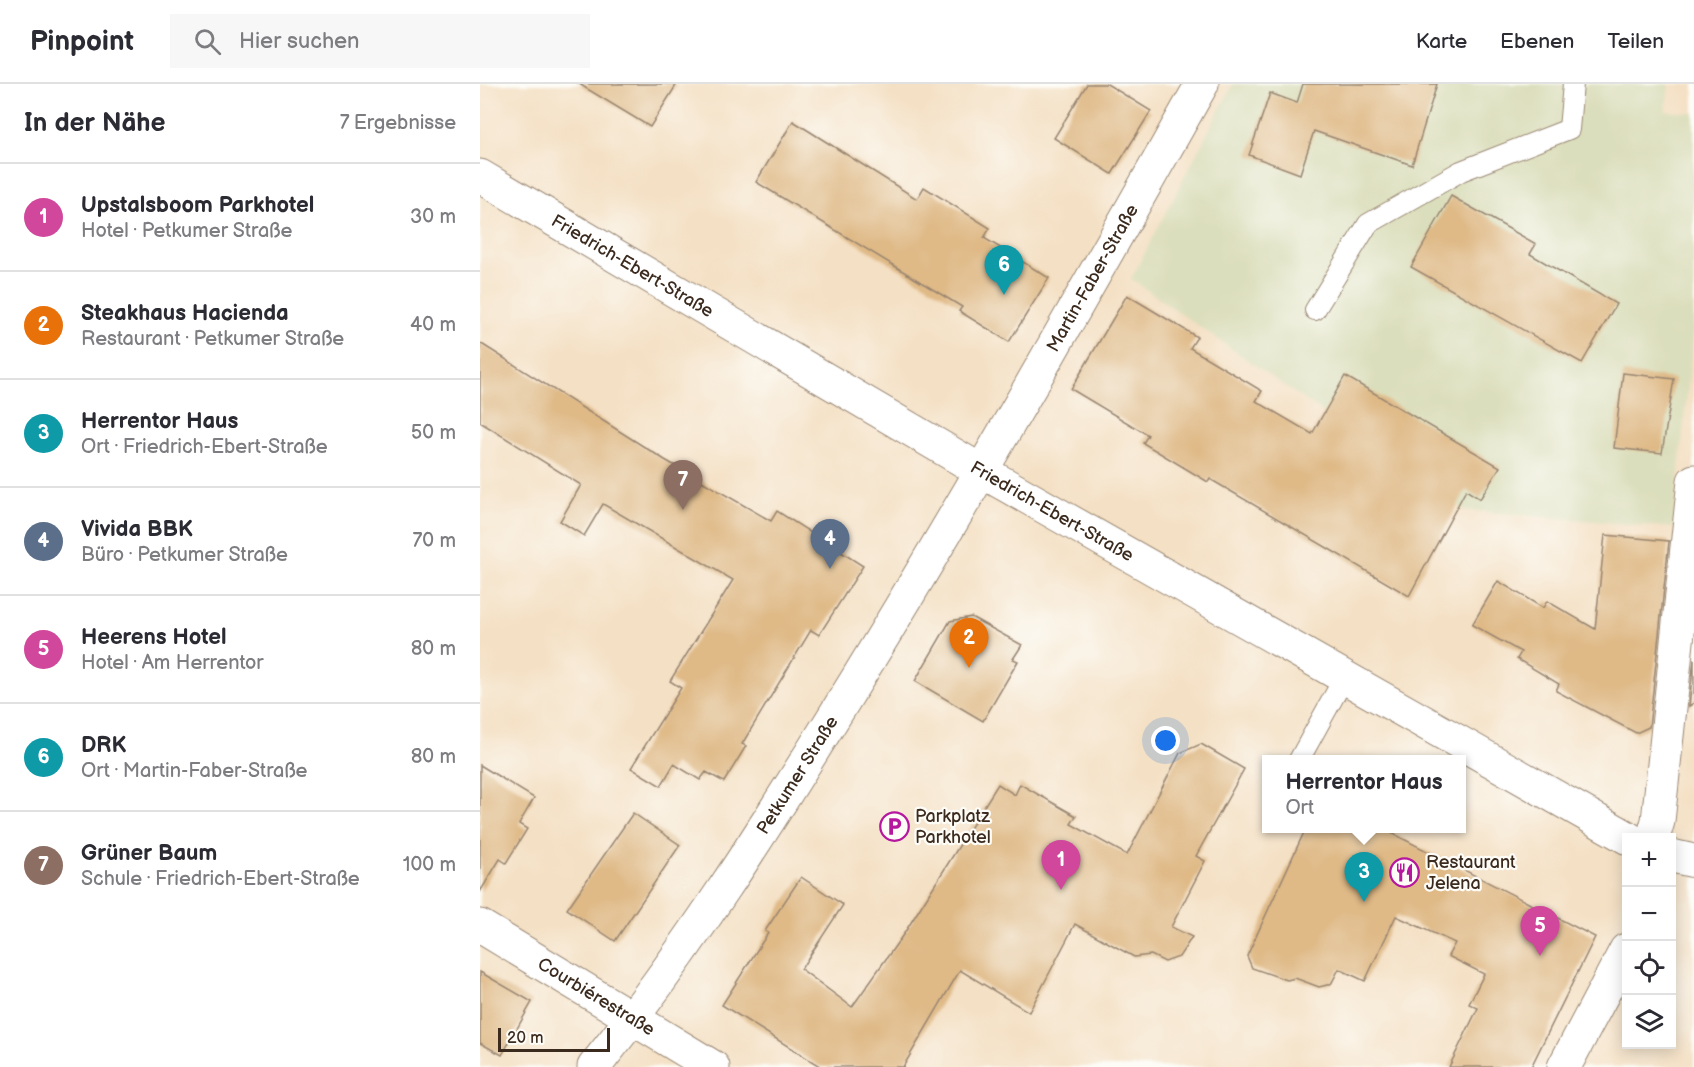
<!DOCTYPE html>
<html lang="de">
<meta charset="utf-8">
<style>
:root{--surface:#fff;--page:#f7f7f7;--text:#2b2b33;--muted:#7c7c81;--line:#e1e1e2;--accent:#b5179e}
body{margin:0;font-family:"Balsamiq Sans",sans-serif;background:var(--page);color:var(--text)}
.controls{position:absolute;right:18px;bottom:18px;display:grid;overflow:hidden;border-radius:0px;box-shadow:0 3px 15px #0003}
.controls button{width:54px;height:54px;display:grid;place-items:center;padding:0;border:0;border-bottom:2px solid var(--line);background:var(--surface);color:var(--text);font:30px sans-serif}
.scale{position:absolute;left:18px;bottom:15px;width:112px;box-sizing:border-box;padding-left:6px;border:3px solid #3b2a1e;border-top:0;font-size:16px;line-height:21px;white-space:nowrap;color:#3b2a1e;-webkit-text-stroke:4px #fdfcf7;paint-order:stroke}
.you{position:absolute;left:686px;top:657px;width:21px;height:21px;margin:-15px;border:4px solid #fff;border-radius:50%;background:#1a73e8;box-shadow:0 0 0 9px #1a73e833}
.badge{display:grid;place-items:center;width:39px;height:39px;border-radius:50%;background:var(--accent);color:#fff;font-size:20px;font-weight:700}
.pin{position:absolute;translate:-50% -50px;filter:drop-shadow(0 2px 3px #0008)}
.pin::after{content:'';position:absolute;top:32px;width:21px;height:18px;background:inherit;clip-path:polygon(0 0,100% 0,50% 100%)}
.popup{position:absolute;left:782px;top:671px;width:204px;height:78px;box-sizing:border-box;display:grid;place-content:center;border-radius:0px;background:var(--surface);filter:drop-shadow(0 2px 4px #0005);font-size:20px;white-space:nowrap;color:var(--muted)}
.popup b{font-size:22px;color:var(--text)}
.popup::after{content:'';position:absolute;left:50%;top:100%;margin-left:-12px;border:12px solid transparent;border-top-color:var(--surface)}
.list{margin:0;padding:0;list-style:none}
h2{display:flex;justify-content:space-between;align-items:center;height:78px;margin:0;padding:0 24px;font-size:26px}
h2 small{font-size:20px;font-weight:400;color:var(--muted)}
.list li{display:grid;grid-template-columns:39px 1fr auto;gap:18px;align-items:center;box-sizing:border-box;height:108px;padding:0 24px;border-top:2px solid var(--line)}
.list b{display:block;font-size:22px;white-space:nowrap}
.list p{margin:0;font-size:20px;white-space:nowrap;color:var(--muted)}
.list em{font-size:20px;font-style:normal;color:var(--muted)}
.icon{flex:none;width:33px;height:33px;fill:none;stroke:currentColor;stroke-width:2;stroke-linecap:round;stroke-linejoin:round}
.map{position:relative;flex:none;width:1214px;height:983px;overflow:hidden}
header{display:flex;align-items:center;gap:36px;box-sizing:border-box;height:84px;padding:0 30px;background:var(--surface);border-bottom:2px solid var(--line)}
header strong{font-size:28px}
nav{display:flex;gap:33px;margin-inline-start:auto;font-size:21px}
.search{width:420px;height:54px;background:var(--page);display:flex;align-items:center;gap:15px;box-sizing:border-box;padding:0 21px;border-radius:0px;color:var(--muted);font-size:22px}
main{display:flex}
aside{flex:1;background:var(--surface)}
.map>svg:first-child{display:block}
.built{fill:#dbdebc}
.building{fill:#dfb986}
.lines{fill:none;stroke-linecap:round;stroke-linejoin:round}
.lane-casing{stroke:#988571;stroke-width:22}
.street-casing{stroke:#988571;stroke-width:35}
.secondary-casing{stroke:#988571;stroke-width:35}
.lane{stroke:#fff;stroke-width:20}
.street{stroke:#fff;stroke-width:33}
.secondary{stroke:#fff;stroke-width:33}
.labels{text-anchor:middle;stroke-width:4.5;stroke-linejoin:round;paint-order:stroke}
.street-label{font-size:18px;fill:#3b2a1e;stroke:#fdfcf7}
.poi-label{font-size:18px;fill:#3b2a1e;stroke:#fdfcf7;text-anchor:start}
</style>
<header>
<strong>Pinpoint</strong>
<div class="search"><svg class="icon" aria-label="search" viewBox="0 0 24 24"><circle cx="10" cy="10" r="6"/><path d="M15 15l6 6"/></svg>Hier suchen</div>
<nav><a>Karte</a><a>Ebenen</a><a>Teilen</a></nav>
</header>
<main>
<aside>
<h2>In der Nähe<small>7 Ergebnisse</small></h2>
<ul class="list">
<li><span class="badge" style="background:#d1479c">1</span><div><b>Upstalsboom Parkhotel</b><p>Hotel · Petkumer Straße</p></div><em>30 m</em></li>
<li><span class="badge" style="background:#e8710a">2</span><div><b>Steakhaus Hacienda</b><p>Restaurant · Petkumer Straße</p></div><em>40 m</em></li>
<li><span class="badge" style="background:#0f9aa8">3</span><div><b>Herrentor Haus</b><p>Ort · Friedrich-Ebert-Straße</p></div><em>50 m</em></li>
<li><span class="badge" style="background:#5c6f8a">4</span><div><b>Vivida BBK</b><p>Büro · Petkumer Straße</p></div><em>70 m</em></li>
<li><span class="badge" style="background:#d1479c">5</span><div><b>Heerens Hotel</b><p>Hotel · Am Herrentor</p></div><em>80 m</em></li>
<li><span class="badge" style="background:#0f9aa8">6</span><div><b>DRK</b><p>Ort · Martin-Faber-Straße</p></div><em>80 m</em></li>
<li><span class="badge" style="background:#8d6e63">7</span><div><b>Grüner Baum</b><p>Schule · Friedrich-Ebert-Straße</p></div><em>100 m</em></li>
</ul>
</aside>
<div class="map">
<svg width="1214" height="983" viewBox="0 0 1214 983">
<rect width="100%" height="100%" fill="#fdfcf7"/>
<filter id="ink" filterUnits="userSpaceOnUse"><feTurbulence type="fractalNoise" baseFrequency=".0167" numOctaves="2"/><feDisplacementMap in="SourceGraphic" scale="12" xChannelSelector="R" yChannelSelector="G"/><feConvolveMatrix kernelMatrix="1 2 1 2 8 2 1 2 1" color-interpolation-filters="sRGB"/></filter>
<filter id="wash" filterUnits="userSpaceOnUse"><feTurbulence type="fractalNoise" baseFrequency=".008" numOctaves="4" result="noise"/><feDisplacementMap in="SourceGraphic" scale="24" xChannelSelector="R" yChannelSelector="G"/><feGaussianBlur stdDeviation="1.35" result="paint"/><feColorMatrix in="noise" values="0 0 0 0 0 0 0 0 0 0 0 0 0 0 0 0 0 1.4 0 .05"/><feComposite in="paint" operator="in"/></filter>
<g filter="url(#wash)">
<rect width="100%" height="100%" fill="#f4e0c4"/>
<path class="built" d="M753 0H1189L1186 27 1214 29V243L1193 444 983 426 651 195Z"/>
<g id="blocks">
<g class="building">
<path d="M99 0H197L170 43Z"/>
<path d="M607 0H627L671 27 632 90 574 54Z"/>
<path d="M823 0H957L932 81 834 47 820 90 769 71 790 9 817 19Z"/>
<path d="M313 37 437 115 444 103 510 144 504 154 569 194 529 258 479 227 482 223 276 98Z"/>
<path d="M971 112 1056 160 1050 170 1136 220 1102 279 931 183Z"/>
<path d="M647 211 717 253 710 264 782 307 776 317 832 350 865 292 1020 383 1000 415 986 406 929 512 730 395 728 398 663 359 668 351 591 305Z"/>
<path d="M0 259 185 376 291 437 297 427 383 482 339 551 331 546 262 660 266 662 244 698 226 688 220 696 194 680 181 702 151 684 201 604 190 597 253 496 123 420 104 452 80 437 101 401 0 338Z"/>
<path d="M1143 289 1194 295 1182 369 1134 364Z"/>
<path d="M1125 451 1189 457 1169 643 1156 649 1076 607 1079 600 1037 575 1041 568 992 541 1018 497 1063 524 1067 517 1115 545Z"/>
<path d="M491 533 542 561 533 575 538 577 503 637 435 597 470 537Z"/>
<path d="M1214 575V619L1209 622Z"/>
<path d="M721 660 764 685 716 772 725 777 691 843 712 853 699 873 685 878 671 871 654 873 595 840 549 928 480 886 423 983H341L242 921 288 849 285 847 321 793 363 821 321 885 372 923 425 848 518 700 535 711 540 700 596 732 591 740 647 771 700 669Z"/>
<path d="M0 681 54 714 39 740 47 745 26 779 20 775 0 808Z"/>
<path d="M153 729 200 761 135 857 87 825Z"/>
<path d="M826 744H902L1115 853 1051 983H969L998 924 989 920 1004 890 968 872 975 859 916 832 885 897 859 885 851 900 839 903 815 894 807 896 772 884 767 872Z"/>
<path d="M0 888 52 918 22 971 0 959Z"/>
</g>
</g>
</g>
<g filter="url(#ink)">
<use href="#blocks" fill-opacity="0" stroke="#988571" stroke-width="1.5"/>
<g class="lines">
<defs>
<g id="lane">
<path d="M835 226 888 140 981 87 1089 45 1093 0"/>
<path d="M819 676 864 594"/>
</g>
<g id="street">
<path id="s1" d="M0 92 503 388 1148 754"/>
<path d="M1173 754 1178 737 1214 397"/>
<path d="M1192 772 1214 777"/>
<path id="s2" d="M0 842 233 983"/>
<path d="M1084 983 1146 866"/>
</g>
<g id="secondary">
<path id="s3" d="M114 983C208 866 287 741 366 613 490 412 606 206 722 0"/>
</g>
</defs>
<use href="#lane" class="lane-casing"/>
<use href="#street" class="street-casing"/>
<use href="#secondary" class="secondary-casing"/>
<use href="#lane" class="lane"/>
<use href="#street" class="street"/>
<use href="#secondary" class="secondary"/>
</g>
</g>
<defs>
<symbol id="parking-ring" viewBox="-11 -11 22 22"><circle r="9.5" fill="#fdfcf7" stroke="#b5179e" stroke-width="1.5"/><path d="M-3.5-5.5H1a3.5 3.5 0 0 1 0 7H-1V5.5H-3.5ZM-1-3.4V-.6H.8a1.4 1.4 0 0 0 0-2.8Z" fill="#b5179e"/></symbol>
<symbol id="restaurant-ring" viewBox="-11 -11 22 22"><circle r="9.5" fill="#fdfcf7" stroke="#b5179e" stroke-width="1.5"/><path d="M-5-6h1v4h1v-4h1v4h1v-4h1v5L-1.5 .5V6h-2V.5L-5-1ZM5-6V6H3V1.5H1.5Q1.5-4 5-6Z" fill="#b5179e"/></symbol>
</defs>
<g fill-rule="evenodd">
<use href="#parking-ring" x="398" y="726" width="33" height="33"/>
<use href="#restaurant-ring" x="908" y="772" width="33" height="33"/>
</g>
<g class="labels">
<g class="street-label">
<text dy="6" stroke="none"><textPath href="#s1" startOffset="177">Friedrich-Ebert-Straße</textPath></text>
<text dy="6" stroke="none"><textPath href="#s3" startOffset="934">Martin-Faber-Straße</textPath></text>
<text dy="6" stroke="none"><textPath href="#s1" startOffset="663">Friedrich-Ebert-Straße</textPath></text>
<text dy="6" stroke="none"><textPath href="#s3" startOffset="356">Petkumer Straße</textPath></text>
<text dy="6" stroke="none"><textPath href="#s2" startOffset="136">Courbiérestraße</textPath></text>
</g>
<g class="poi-label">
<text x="435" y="738">Parkplatz<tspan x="435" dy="21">Parkhotel</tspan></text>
<text x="946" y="784">Restaurant<tspan x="946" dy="21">Jelena</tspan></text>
</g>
</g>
</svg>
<div class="controls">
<button>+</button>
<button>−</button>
<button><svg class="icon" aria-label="locate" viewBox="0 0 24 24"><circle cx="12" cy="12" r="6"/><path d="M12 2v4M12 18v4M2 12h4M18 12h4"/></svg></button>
<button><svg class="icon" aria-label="layers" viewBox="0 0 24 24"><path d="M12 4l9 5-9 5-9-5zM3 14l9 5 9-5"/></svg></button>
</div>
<div class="scale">20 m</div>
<div class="you"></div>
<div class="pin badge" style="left:581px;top:806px;background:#d1479c">1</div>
<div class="pin badge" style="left:489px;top:584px;background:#e8710a">2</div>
<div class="pin badge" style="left:884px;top:818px;background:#0f9aa8">3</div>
<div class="popup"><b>Herrentor Haus</b>Ort</div>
<div class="pin badge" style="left:350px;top:485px;background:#5c6f8a">4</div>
<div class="pin badge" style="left:1060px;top:872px;background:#d1479c">5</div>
<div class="pin badge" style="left:524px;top:211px;background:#0f9aa8">6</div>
<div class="pin badge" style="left:203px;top:426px;background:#8d6e63">7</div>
</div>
</main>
